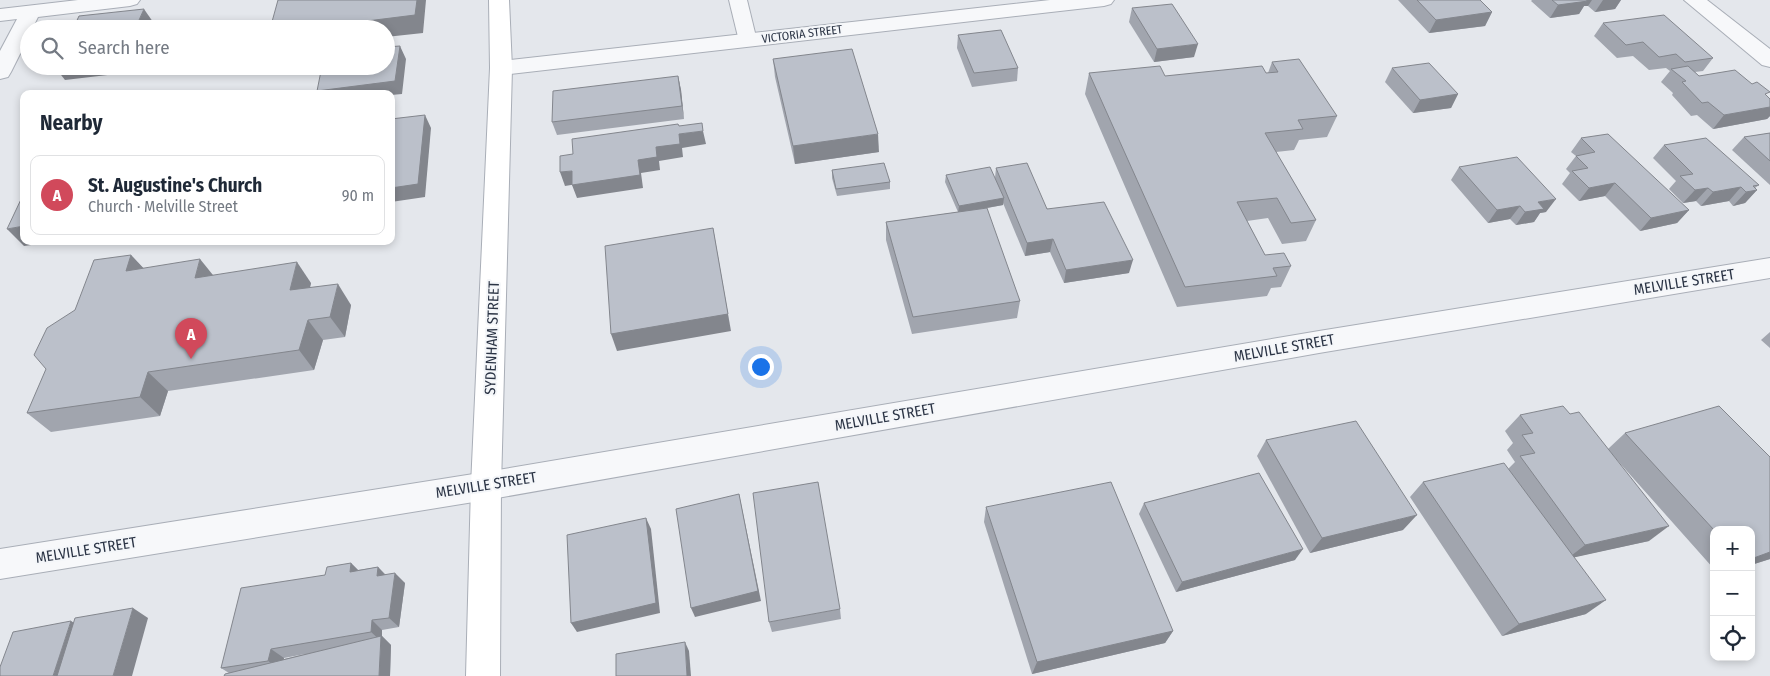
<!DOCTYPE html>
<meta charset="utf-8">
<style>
:root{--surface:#fff;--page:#f2f2f3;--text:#1f2937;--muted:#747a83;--line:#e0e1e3;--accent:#d1495b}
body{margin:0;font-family:"Fira Sans Condensed",sans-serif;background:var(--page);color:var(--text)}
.controls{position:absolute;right:15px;bottom:15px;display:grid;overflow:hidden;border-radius:10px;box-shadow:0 2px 8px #0003}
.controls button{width:45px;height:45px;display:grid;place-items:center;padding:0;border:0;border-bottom:1px solid var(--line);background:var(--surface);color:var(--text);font:25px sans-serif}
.you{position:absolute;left:760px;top:366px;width:18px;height:18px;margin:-12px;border:4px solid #fff;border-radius:50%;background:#1a73e8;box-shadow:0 0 0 8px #1a73e833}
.badge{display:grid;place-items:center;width:32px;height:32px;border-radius:50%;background:var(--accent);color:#fff;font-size:16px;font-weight:700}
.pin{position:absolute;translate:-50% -41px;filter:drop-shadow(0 1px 2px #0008)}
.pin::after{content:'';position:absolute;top:26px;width:18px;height:15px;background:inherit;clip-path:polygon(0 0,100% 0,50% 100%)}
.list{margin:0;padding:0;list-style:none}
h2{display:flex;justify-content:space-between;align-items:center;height:65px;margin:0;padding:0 20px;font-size:21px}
h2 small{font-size:16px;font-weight:400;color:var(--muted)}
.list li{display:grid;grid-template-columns:32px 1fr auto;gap:15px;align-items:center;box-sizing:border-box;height:80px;margin:0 10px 10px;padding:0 10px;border:1px solid var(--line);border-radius:10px}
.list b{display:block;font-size:19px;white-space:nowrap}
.list p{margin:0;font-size:16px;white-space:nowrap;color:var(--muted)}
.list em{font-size:16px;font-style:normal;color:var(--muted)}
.icon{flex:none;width:28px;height:28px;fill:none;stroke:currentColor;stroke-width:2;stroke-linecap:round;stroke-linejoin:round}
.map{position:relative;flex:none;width:1770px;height:676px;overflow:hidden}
.search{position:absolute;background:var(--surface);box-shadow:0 2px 8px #0003;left:20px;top:20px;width:375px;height:55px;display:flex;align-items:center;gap:12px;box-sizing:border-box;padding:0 18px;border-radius:28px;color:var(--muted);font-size:19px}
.panel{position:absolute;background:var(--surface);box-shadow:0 2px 8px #0003;left:20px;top:90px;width:375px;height:155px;border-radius:10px}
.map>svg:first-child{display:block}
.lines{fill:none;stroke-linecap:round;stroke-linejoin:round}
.service-casing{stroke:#a9aeb7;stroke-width:2}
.minor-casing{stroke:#a9aeb7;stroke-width:2}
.secondary-casing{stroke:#a9aeb7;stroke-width:2}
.service{fill:#f7f8fa;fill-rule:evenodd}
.minor{fill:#f7f8fa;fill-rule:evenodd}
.secondary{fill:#fff;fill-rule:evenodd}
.wall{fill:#a1a5ae;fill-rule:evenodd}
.shaded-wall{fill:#83868d}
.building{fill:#bbc0ca;stroke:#83868d}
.labels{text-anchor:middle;stroke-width:4;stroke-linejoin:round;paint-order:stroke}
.far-street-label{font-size:12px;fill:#2b3445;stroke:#f4f6f9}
.street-label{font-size:15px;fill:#2b3445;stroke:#f4f6f9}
</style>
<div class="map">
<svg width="1770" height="676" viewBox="0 0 1770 676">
<rect width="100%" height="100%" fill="#e4e7ec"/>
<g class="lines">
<defs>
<path id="service" d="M729 0H747L757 41 754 45 748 46 742 45 739 41Z"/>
<g id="minor">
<path d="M78 0H140L137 4 130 6 38 17 32 29H29V36L11 72 8 77 0 79V51L17 19 0 21V9Z"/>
<path d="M1050 0H1114L1111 4 1104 6 501 75 493 73 490 68 493 63 501 61Z"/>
<path d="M1684 0H1707L1770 49V67L1762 65Z"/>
<path d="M1770 258V278L1319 353 486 500 0 579V549L486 472 1319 331Z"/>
</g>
<path id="secondary" d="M489 0H509L512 68 501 486 500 676H466L471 486 490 68Z"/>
</defs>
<use href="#service" class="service-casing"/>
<use href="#minor" class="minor-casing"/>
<use href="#secondary" class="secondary-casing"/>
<use href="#service" class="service"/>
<use href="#minor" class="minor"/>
<use href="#secondary" class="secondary"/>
</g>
<g class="wall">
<path d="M1398 0H1480L1492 12 1485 26 1429 33Z"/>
<path d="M1532 0H1621L1615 9 1595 12 1588 6H1584L1579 14 1550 18 1531 1Z"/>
<path d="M1132 8 1194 57 1154 62 1129 22Z"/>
<path d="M1603 23 1713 58 1703 71 1695 72 1699 76 1767 96 1770 99V116L1767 119 1713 129 1697 115 1691 116 1672 95 1673 93 1661 82 1670 71 1666 68 1649 70 1633 56 1617 58 1594 36Z"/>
<path d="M958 35 1018 68 1017 81 972 87 957 48Z"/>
<path d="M773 59 879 152 795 164 775 77Z"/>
<path d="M1272 62 1337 116 1327 137 1299 140 1294 150 1276 152 1316 220 1306 241 1282 244 1268 218 1247 221 1265 255 1291 266 1281 287 1271 288 1267 296 1177 307 1085 94 1089 73 1165 76 1266 73H1268Z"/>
<path d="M1392 68 1458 94 1451 108 1413 113 1385 82Z"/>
<path d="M678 76 681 90 684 119 557 135 552 122Z"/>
<path d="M1770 133V185L1732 150 1744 137Z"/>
<path d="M1581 138 1689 210 1677 223 1640 231 1605 196 1579 201 1562 184 1570 173 1566 169 1576 156 1571 152Z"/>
<path d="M1664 145 1759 185 1755 188 1757 190 1745 203 1733 206 1729 201 1701 206 1696 201 1683 203 1669 189 1676 181 1653 158Z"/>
<path d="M1459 167 1546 212 1540 213 1534 222 1516 225 1510 219 1488 223 1451 180Z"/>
<path d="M996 168 1129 273 1064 283 1050 252 1025 256 1003 203V205L977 210 1020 301 1017 318 912 334 886 240V222L958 212 945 182 946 175 995 178Z"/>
<path d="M832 170 890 182V189L837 196 832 178Z"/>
<path d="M131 255 143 268 213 275 311 283 310 287 351 305 345 337 323 340 314 370 168 391 160 416 51 432 27 413 75 310Z"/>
<path d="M1770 332V348L1761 340Z"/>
<path d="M1570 414 1608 449 1625 433 1770 457V559L1751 565V530H1714V569L1609 451 1649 541 1574 557 1586 614 1502 636 1410 497 1423 482 1508 469 1515 462 1507 450 1513 443 1505 431 1520 415Z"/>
<path d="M1266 440 1403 530 1310 553 1257 456Z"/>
<path d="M1144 503 1295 560 1176 592 1139 514Z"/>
<path d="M986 507 1173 631 1165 643 1032 674 984 522Z"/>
<path d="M351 563 358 570 378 567 386 575 405 583 399 627 382 630V636L391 645 390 676H224L229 673 221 668 325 575ZM305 654 284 659V658Z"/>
<path d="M840 609 841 619 772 632 769 622Z"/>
</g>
<g class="shaded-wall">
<path d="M417 0H426L423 33 386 37V29H303Z"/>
<path d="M1577 0H1592L1588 6H1584L1579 14 1550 18 1558 5Z"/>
<path d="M1603 0H1621L1615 9 1595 12Z"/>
<path d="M144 9 153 22 150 29H135Z"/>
<path d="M1492 12 1485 26 1429 33 1436 20Z"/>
<path d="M1198 44 1194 57 1154 62 1157 49Z"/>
<path d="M400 46 406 59 402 94 391 95V94H319L317 91Z"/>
<path d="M54 66H135L133 72 65 80Z"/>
<path d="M678 76 681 90 684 119 682 106Z"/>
<path d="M1458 94 1451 108 1413 113 1420 100Z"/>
<path d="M1770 107V116L1767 119 1713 129 1724 115Z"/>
<path d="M425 115 431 128 425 197 391 202V188Z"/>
<path d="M703 131 706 144 682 148 683 157 659 161 660 170 641 173 643 188 577 198 572 185 638 160 656 147 679 134Z"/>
<path d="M878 134 879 152 795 164 793 146Z"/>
<path d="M572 171 577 184 565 186 560 172Z"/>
<path d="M1615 183 1605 196 1579 201 1589 188Z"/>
<path d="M1741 187 1729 201 1701 206 1713 192Z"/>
<path d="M1708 188 1696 201 1683 203 1695 190Z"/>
<path d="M1757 190 1745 203 1733 206 1746 192Z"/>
<path d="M1004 198 1003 205 958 213 959 206Z"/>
<path d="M1556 199 1546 212 1540 213 1534 222 1516 225 1525 212 1538 202Z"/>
<path d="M1520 206 1510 219 1488 223 1497 210Z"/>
<path d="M1689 210 1677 223 1640 231 1651 218Z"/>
<path d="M24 226V241H61L24 246 7 229Z"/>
<path d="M713 228 731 331 617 351 611 334Z"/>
<path d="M1053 239 1050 252 1025 256 1027 243Z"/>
<path d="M131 255 150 275 126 271Z"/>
<path d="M200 259 217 280 195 278Z"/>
<path d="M1133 260 1129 273 1064 283 1066 270Z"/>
<path d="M297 262 311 283 305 310 290 290Z"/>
<path d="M338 284 351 305 345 337 330 317Z"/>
<path d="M308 320 323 340 314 370 299 350Z"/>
<path d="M148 372 168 391 160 416 140 397Z"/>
<path d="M739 494 761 601 695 617 691 608Z"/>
<path d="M1417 515 1403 530 1310 553 1322 538Z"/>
<path d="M646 518 651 529 660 613 577 632 571 623Z"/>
<path d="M1669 526 1649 541 1567 559 1585 545Z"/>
<path d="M1303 549 1295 560 1176 592 1182 582Z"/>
<path d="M1770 552V559L1751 565V559Z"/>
<path d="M351 563 361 573 350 572Z"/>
<path d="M378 567 388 578 377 576Z"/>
<path d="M395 573 405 583 399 627 389 618Z"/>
<path d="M1606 600 1586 614 1502 636 1519 624Z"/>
<path d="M133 608 148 618 132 676H113Z"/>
<path d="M372 620 382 630V636L391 645 390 676H379L381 641 371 632Z"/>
<path d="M71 621 87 631 73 676H53Z"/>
<path d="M1173 631 1165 643 1032 674 1037 662Z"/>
<path d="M685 642 689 651 691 676H687Z"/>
<path d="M271 649 284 658 281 670 268 661Z"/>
</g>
<g class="building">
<path d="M278 0H417L415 15 303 29H270Z"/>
<path d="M1417 0H1480L1492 12 1436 20Z"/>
<path d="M1552 0H1586L1588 1 1558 5Z"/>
<path d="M1172 4 1198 44 1157 49 1132 8Z"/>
<path d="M144 9 135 29H73L79 16Z"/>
<path d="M1664 15 1713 58 1685 62 1676 54 1659 57 1643 42 1626 45 1603 23Z"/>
<path d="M1001 30 1018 68 974 73 958 35Z"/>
<path d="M400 46 395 81 317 91 322 66H386V47Z"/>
<path d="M852 49 878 134 793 146 773 59Z"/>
<path d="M1299 59 1337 116 1298 120 1303 129 1265 133 1316 220 1291 223 1277 198 1237 202 1265 255 1284 253 1291 266 1273 268 1277 276 1185 287 1089 73 1160 66 1165 76 1262 66 1266 73 1278 72 1272 62Z"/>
<path d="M1429 63 1458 94 1420 100 1392 68Z"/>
<path d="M1688 66 1699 76 1735 70 1752 84 1757 82 1770 92 1765 94 1770 99V107L1724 115 1708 102 1702 103 1682 82 1686 81 1671 69Z"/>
<path d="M678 76 682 106 552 122 553 91Z"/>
<path d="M283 91V94H257Z"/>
<path d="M425 115 418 184 391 188V119Z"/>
<path d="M702 123 703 131 679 134 680 144 656 147 657 157 638 160 640 175 572 185V171L560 172V156L573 154 572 139 678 124 679 126Z"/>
<path d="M1770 133V161L1744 137Z"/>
<path d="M1608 134 1689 210 1651 218 1615 183 1589 188 1572 171 1588 168 1576 156 1595 152 1581 138Z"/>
<path d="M1706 138 1759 185 1753 186 1757 190 1746 192 1741 187 1713 192 1708 188 1695 190 1680 176 1693 174 1664 145Z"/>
<path d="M1517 157 1556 199 1538 202 1544 209 1525 212 1520 206 1497 210 1459 167Z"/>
<path d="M884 163 890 182 836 189 832 170Z"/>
<path d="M1027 163 1047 209 1104 202 1133 260 1066 270 1053 239 1027 243 996 168Z"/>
<path d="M990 167 1004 198 959 206 946 175Z"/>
<path d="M24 193V226L7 229Z"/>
<path d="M987 208 1020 301 913 317 886 222Z"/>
<path d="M713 228 728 314 611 334 605 246Z"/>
<path d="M131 255 126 271 200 259 195 278 297 262 290 290 338 284 330 317 308 320 299 350 148 372 140 397 27 413 46 369 34 355 47 328 75 310 94 260Z"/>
<path d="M1563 406 1570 414 1579 412 1669 526 1585 545 1520 456 1535 453 1522 435 1533 433 1520 415Z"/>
<path d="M1719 406 1770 457V552L1751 559V530H1714L1625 433Z"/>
<path d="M1356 421 1417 515 1322 538 1266 440Z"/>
<path d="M1504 463 1606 600 1519 624 1423 482Z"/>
<path d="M1259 473 1303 549 1182 582 1144 503Z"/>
<path d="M818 482 840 609 769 622 753 493Z"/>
<path d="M1111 482 1173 631 1037 662 986 507Z"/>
<path d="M739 494 758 591 691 608 676 509Z"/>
<path d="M646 518 656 603 571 623 567 535Z"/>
<path d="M351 563 350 572 378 567 377 576 395 573 389 618 372 620 371 632 271 649 268 661 221 668 241 588 325 575 327 567Z"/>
<path d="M133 608 113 676H57L75 618Z"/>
<path d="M71 621 53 676H0V667L13 632Z"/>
<path d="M381 636 379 676H224L225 674Z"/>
<path d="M685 642 687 676H616V654Z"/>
</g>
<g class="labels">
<g class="far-street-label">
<text transform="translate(802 34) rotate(-7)" y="4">VICTORIA STREET</text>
</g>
<g class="street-label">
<text transform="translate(1684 282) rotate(-9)" y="5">MELVILLE STREET</text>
<text transform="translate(492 338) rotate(-88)" y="5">SYDENHAM STREET</text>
<text transform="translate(1284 348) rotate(-10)" y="5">MELVILLE STREET</text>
<text transform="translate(885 417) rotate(-10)" y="5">MELVILLE STREET</text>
<text transform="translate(486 485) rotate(-9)" y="5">MELVILLE STREET</text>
<text transform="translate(86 550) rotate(-9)" y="5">MELVILLE STREET</text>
</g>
</g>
</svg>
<div class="controls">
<button>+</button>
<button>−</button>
<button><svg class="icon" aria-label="locate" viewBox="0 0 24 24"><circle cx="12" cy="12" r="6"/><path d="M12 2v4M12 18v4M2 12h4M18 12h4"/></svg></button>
</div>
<div class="you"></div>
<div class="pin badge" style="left:191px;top:359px">A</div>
<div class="search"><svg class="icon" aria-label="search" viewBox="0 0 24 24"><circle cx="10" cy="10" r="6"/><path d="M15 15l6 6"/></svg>Search here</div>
<section class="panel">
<h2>Nearby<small></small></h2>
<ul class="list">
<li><span class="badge">A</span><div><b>St. Augustine's Church</b><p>Church · Melville Street</p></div><em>90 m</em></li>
</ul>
</section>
</div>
